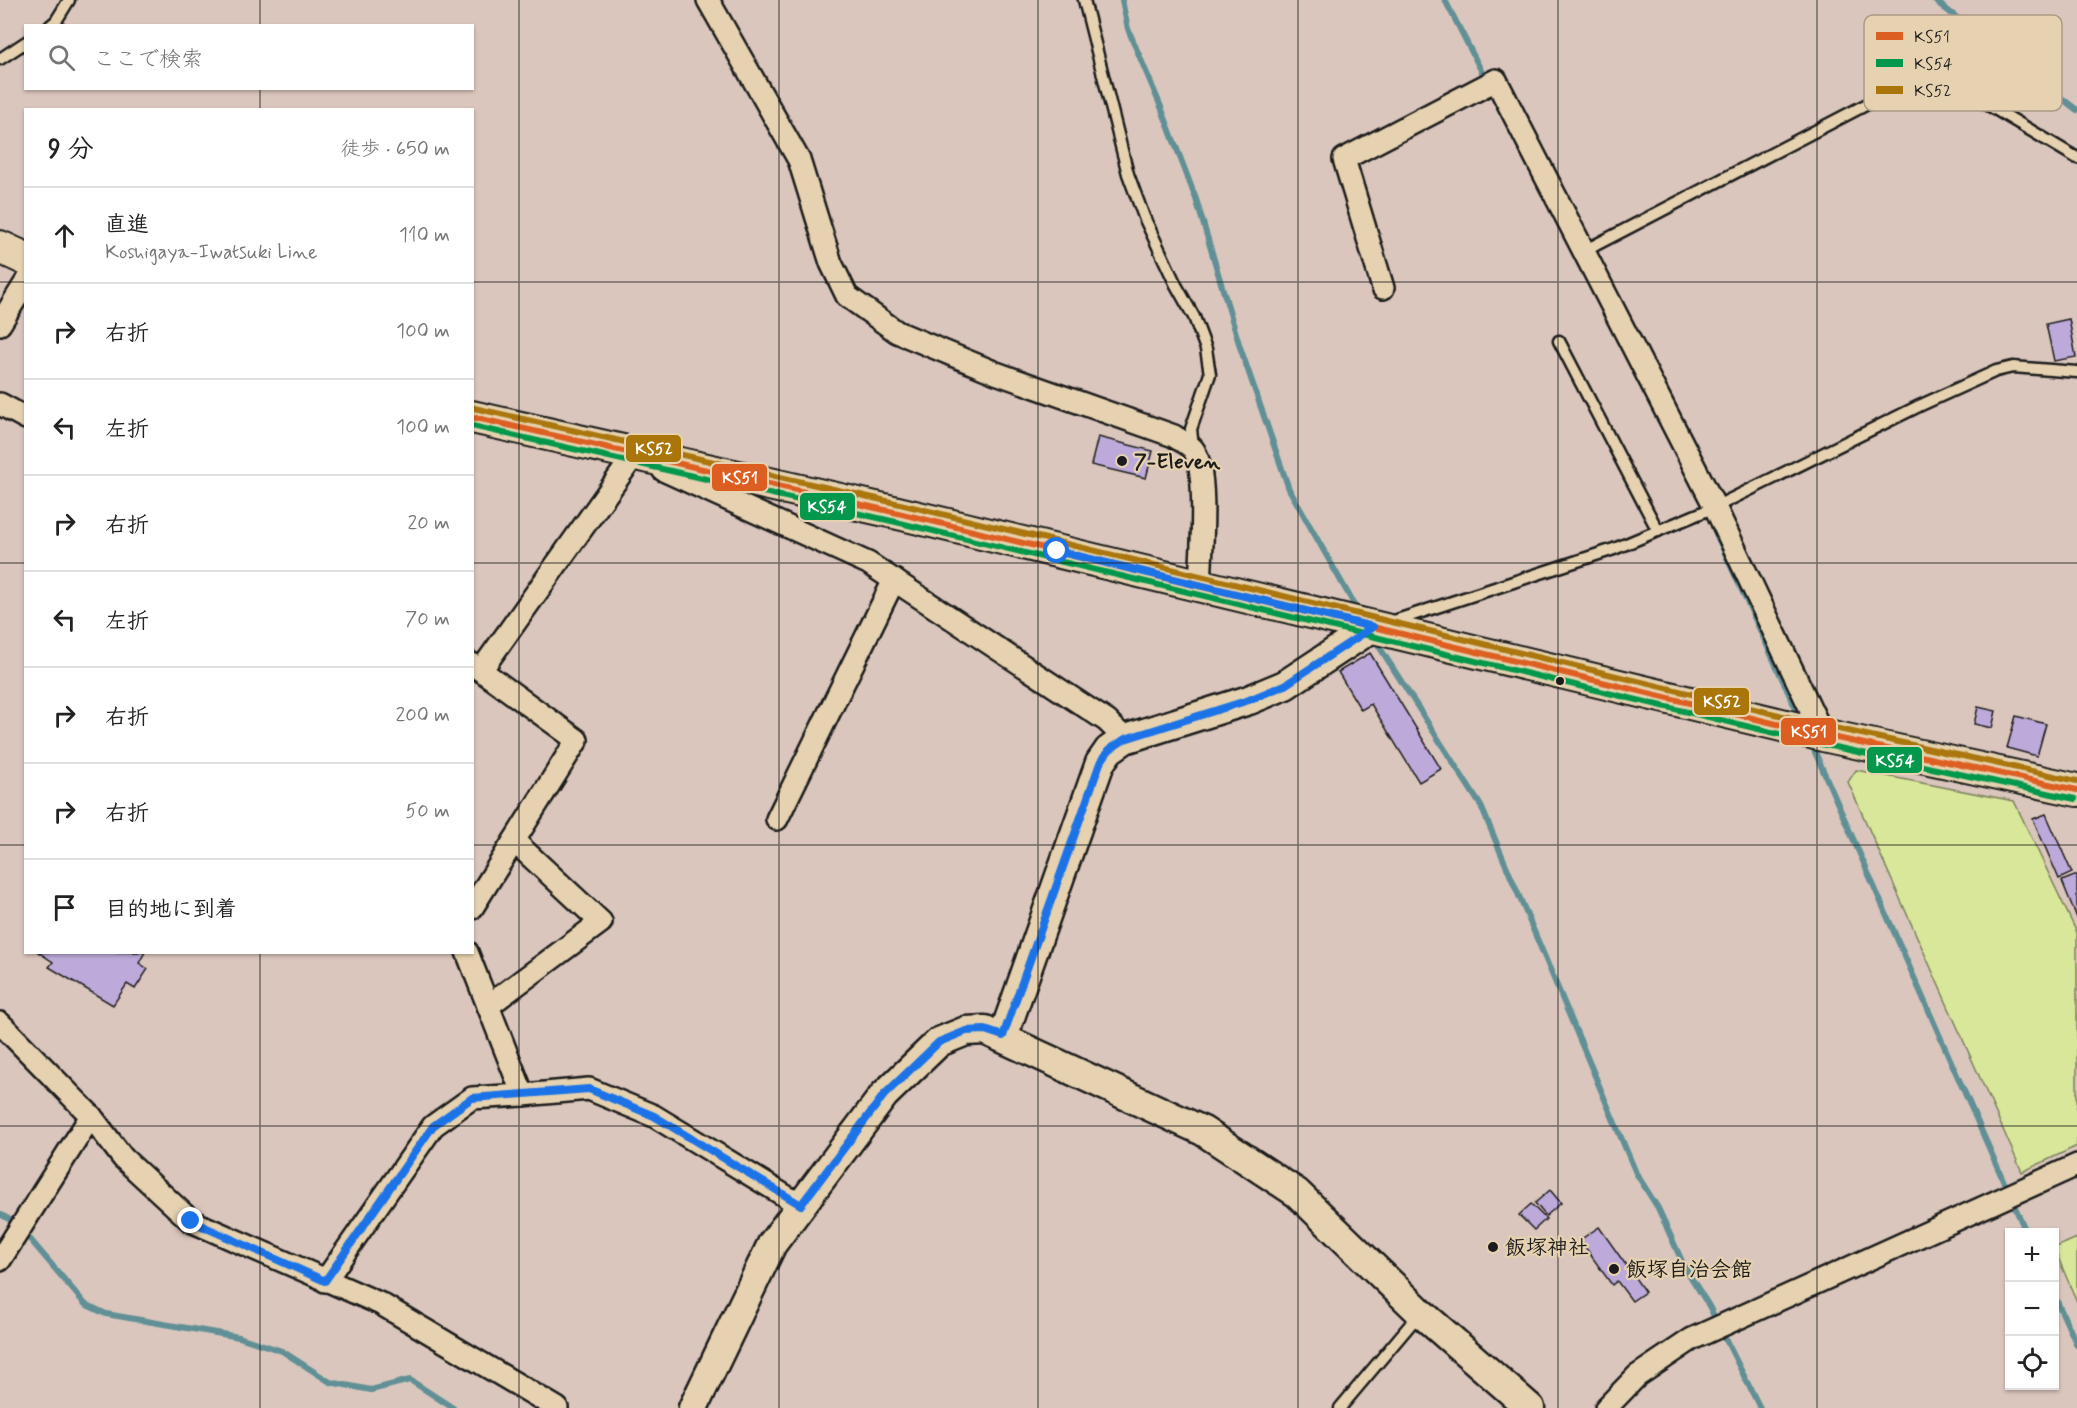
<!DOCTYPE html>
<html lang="ja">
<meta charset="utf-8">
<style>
:root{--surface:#fff;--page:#f2f2f2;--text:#222;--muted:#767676;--line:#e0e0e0}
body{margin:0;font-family:Mynerve,"Klee One",sans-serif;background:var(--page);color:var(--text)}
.controls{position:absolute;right:18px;bottom:18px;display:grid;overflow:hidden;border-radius:0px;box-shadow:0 2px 4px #0004}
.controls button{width:54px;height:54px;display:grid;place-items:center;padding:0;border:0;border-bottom:2px solid var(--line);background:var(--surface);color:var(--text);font:30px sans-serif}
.stop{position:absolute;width:18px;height:18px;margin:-14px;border:4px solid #1a73e8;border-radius:50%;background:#fff}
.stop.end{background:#1a73e8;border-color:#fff;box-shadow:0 2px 6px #0008}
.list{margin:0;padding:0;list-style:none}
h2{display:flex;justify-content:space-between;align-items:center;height:78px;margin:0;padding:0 24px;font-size:26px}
h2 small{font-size:20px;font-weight:400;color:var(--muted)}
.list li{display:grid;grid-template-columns:39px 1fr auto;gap:18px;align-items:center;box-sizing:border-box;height:96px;padding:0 24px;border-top:2px solid var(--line)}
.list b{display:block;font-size:22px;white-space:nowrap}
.list p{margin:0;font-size:20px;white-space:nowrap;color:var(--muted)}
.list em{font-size:20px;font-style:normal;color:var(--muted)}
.icon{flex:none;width:33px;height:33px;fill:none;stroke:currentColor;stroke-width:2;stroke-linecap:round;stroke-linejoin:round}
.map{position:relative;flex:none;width:2077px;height:1408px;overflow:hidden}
.search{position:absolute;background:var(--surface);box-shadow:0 2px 4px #0004;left:24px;top:24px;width:450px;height:66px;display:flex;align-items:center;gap:15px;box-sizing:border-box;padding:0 21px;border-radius:0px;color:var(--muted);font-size:22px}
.panel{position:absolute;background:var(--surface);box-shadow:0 2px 4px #0004;left:24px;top:108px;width:450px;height:846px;border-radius:0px}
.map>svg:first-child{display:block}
.grass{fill:#d9e79a;stroke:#7a825b;stroke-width:1.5}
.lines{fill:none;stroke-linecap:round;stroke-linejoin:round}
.stream{stroke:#609096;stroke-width:6}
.building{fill:#bdaada;stroke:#1c1c1c;stroke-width:1.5}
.lane-casing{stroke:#1c1c1c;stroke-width:15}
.street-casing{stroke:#1c1c1c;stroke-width:26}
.secondary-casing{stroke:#1c1c1c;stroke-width:33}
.primary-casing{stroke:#1c1c1c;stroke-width:36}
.lane{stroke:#e6d2b0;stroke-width:10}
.street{stroke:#e6d2b0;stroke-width:21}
.secondary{stroke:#e6d2b0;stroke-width:28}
.primary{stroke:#e6d2b0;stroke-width:32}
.bus-1-casing{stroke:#e6d2b0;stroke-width:10}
.bus-2-casing{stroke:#e6d2b0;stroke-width:10}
.bus-3-casing{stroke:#e6d2b0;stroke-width:10}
.bus-1{stroke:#dd5e21;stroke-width:6}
.bus-2{stroke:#03984c;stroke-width:6}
.bus-3{stroke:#aa760a;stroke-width:6}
.route{stroke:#1a73e8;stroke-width:8}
.grid{fill:none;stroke:#1c1c1c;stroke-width:1.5;stroke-opacity:0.55}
.poi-dot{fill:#1c1c1c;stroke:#e6d2b0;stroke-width:2}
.labels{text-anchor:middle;stroke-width:4.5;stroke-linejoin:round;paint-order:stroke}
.poi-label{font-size:21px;font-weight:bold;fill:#1c1c1c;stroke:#e6d2b0;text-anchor:start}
.key{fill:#e6d2b0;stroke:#a99b84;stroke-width:1.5}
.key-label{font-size:16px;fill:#1c1c1c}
.line-badge{stroke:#e6d2b0;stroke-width:2}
.badge-label{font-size:16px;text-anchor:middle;font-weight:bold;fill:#fff}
</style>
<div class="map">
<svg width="2077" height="1408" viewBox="0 0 2077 1408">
<rect width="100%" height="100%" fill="#dac6bd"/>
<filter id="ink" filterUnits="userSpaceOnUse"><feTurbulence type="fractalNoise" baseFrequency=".0167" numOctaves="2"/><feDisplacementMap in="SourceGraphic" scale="12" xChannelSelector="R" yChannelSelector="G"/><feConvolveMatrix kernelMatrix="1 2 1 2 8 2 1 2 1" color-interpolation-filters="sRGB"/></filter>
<g filter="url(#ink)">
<g class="grass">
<path d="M1856 770 2014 801 2077 933V1146L2022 1172 1848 782Z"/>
<path d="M2077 1238V1302L2054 1248Z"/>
</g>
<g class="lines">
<g class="stream">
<path d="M1122 0 1128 29 1161 107 1196 199 1240 347 1289 489 1359 613"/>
<path d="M1445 0 1487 82"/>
<path d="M1934 0 2077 110"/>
<path d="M1713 527 1801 720"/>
<path d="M1373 637 1481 806 1636 1173 1658 1208 1685 1268 1709 1306 1760 1408"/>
<path d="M1811 743 2026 1232"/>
<path d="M0 1214 12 1221"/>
<path d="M29 1238 85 1304 106 1314 239 1337 282 1351 330 1382 371 1390 410 1380 453 1408"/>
<path d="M2054 1295 2077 1345"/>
</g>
</g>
<g class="building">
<path d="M2069 319 2076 357 2054 361 2046 324Z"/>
<path d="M1098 437 1153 451 1146 478 1091 465Z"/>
<path d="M1370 653 1441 769 1419 782 1371 704 1361 710 1338 672Z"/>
<path d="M1978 707 1996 711 1992 728 1974 724Z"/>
<path d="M2016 716 2046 724 2037 756 2007 748Z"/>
<path d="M2046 814 2072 873 2059 879 2033 819Z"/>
<path d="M2077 875V918L2062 881Z"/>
<path d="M38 952H145L139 963 148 969 135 989 127 984 113 1005 49 967 53 962Z"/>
<path d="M1550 1190 1561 1203 1546 1216 1535 1203Z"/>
<path d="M1531 1204 1546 1219 1534 1230 1519 1215Z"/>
<path d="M1599 1227 1645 1292 1632 1301 1617 1281 1612 1285 1580 1240Z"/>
</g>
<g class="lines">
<defs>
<g id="lane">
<path d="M1084 0 1128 174 1144 217 1176 285 1194 317 1206 349 1210 374 1191 429 1193 448"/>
<path d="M50 26 56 21 69 0"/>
<path d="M0 59 26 42"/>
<path d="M1584 251 1931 71 2077 158"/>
<path d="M1559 341 1658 531"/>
<path d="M1391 622 1614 549 1715 507 1919 406 1996 371 2013 367 2077 372"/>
<path d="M1340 1408 1420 1313"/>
</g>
<g id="street">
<path d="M708 0 799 160 831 263 847 296 897 332 996 373 1174 436C1179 440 1189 444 1193 449 1209 469 1201 557 1200 584"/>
<path d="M1383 288 1344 159 1496 80 1715 507 1823 735"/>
<path d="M0 324 26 282"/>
<path d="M0 404 26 418"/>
<path d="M663 470 868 563 1107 721 1125 739"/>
<path d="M472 664 577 740 472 908"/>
<path d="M482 669 633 457"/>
<path d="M777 819 894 580"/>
<path d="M467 952 523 1095 589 1089 654 1116 800 1205"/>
<path d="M488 1006 601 922 514 841"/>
<path d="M0 1023 91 1116 123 1158 191 1221 381 1304 557 1408"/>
<path d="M0 1260 91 1116"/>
<path d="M325 1281 433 1126 472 1098 523 1095"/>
<path d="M1606 1408 1637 1376 1692 1339 2077 1165"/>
</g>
<g id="secondary">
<path d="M1003 1037 1100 763 1109 750 1125 739 1249 700 1285 685 1373 627"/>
<path d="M693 1408 772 1244 884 1095 939 1042 966 1031 985 1030 1203 1131 1297 1193 1421 1313 1530 1408"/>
</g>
<g id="primary">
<path d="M0 247 26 259"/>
<path d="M472 417 898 513 1823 735 2077 790"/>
</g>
</defs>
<use href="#lane" class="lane-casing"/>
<use href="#street" class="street-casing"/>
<use href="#secondary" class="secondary-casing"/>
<use href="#primary" class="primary-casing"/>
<use href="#lane" class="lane"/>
<use href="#street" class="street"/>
<use href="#secondary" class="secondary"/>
<use href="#primary" class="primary"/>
<defs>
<path id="bus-1" d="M472 417 898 513 1823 735 2077 790"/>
<path id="bus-2" d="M472 426 896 522 1821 744 2075 799"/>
<path id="bus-3" d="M474 408 900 504 1825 726 2077 781"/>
</defs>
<use href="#bus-1" class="bus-1-casing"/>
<use href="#bus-2" class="bus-2-casing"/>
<use href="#bus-3" class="bus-3-casing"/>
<use href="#bus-1" class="bus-1"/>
<use href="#bus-2" class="bus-2"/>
<use href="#bus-3" class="bus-3"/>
</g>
</g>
<g class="lines" filter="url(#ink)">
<path class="route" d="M191 1221 325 1281 433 1126 472 1098 589 1089 654 1116 801 1205 884 1095 939 1042 966 1031 985 1030 1003 1036 1100 763 1109 750 1125 739 1249 700 1285 685 1373 627 1057 551"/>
</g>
<path class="grid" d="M260 0V26M519 0V1408M779 0V1408M1038 0V1408M1298 0V1408M1558 0V1408M1817 0V1408M260 88V110M0 282H26M472 282H2077M0 563H26M472 563H2077M0 845H26M472 845H2077M260 952V1408M0 1126H2077"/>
<g class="poi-dot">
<circle cx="1122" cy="461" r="6"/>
<circle cx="1560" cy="681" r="5"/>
<circle cx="1493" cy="1247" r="6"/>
<circle cx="1614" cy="1269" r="6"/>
</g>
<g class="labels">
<g class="poi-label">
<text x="1134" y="468">7-Eleven</text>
<text x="1505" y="1254">飯塚神社</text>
<text x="1626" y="1276">飯塚自治会館</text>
</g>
</g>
<rect x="1864" y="15" width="198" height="96" rx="9" class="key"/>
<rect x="1876" y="32" width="27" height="8" fill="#dd5e21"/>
<rect x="1876" y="59" width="27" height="8" fill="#03984c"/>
<rect x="1876" y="86" width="27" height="8" fill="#aa760a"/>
<g class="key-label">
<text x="1914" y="42">KS51</text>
<text x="1914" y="69">KS54</text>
<text x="1914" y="96">KS52</text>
</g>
<g class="line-badge">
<rect x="625" y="434" width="57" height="29" rx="6" fill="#aa760a"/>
<rect x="711" y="463" width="57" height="29" rx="6" fill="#dd5e21"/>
<rect x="799" y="492" width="57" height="29" rx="6" fill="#03984c"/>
<rect x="1693" y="687" width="57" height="29" rx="6" fill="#aa760a"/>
<rect x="1780" y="717" width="57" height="29" rx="6" fill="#dd5e21"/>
<rect x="1866" y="746" width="57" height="28" rx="6" fill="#03984c"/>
</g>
<g class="badge-label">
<text x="654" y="454">KS52</text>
<text x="740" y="483">KS51</text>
<text x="827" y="512">KS54</text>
<text x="1722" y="707">KS52</text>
<text x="1809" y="737">KS51</text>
<text x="1895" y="766">KS54</text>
</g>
</svg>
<div class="controls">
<button>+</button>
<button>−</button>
<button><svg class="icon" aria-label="locate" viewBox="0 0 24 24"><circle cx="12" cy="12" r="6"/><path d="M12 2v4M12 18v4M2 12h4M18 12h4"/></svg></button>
</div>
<div class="stop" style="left:1057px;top:551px"></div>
<div class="stop end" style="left:191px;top:1221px"></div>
<div class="search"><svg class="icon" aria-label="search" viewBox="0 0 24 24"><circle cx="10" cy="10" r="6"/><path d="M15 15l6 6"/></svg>ここで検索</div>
<section class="panel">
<h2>9 分<small>徒歩 · 650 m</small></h2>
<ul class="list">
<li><svg class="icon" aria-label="ahead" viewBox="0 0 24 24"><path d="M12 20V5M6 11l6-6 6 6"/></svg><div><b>直進</b><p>Koshigaya-Iwatsuki Line</p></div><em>110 m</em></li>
<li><svg class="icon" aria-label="right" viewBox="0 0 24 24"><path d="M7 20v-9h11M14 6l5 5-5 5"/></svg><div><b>右折</b></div><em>100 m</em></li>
<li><svg class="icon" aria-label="left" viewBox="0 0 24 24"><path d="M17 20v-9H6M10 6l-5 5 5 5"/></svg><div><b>左折</b></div><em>100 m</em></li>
<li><svg class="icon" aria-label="right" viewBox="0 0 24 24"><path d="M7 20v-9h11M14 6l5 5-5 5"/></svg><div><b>右折</b></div><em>20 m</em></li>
<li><svg class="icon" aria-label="left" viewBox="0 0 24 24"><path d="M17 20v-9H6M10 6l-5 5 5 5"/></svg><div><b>左折</b></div><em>70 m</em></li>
<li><svg class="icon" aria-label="right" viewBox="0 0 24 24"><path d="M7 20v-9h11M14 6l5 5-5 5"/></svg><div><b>右折</b></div><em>200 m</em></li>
<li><svg class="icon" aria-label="right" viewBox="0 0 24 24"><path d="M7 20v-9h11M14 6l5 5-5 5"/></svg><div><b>右折</b></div><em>50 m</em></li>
<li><svg class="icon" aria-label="arrive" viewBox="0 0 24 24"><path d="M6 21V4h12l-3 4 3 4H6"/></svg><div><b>目的地に到着</b></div></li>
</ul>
</section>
</div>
